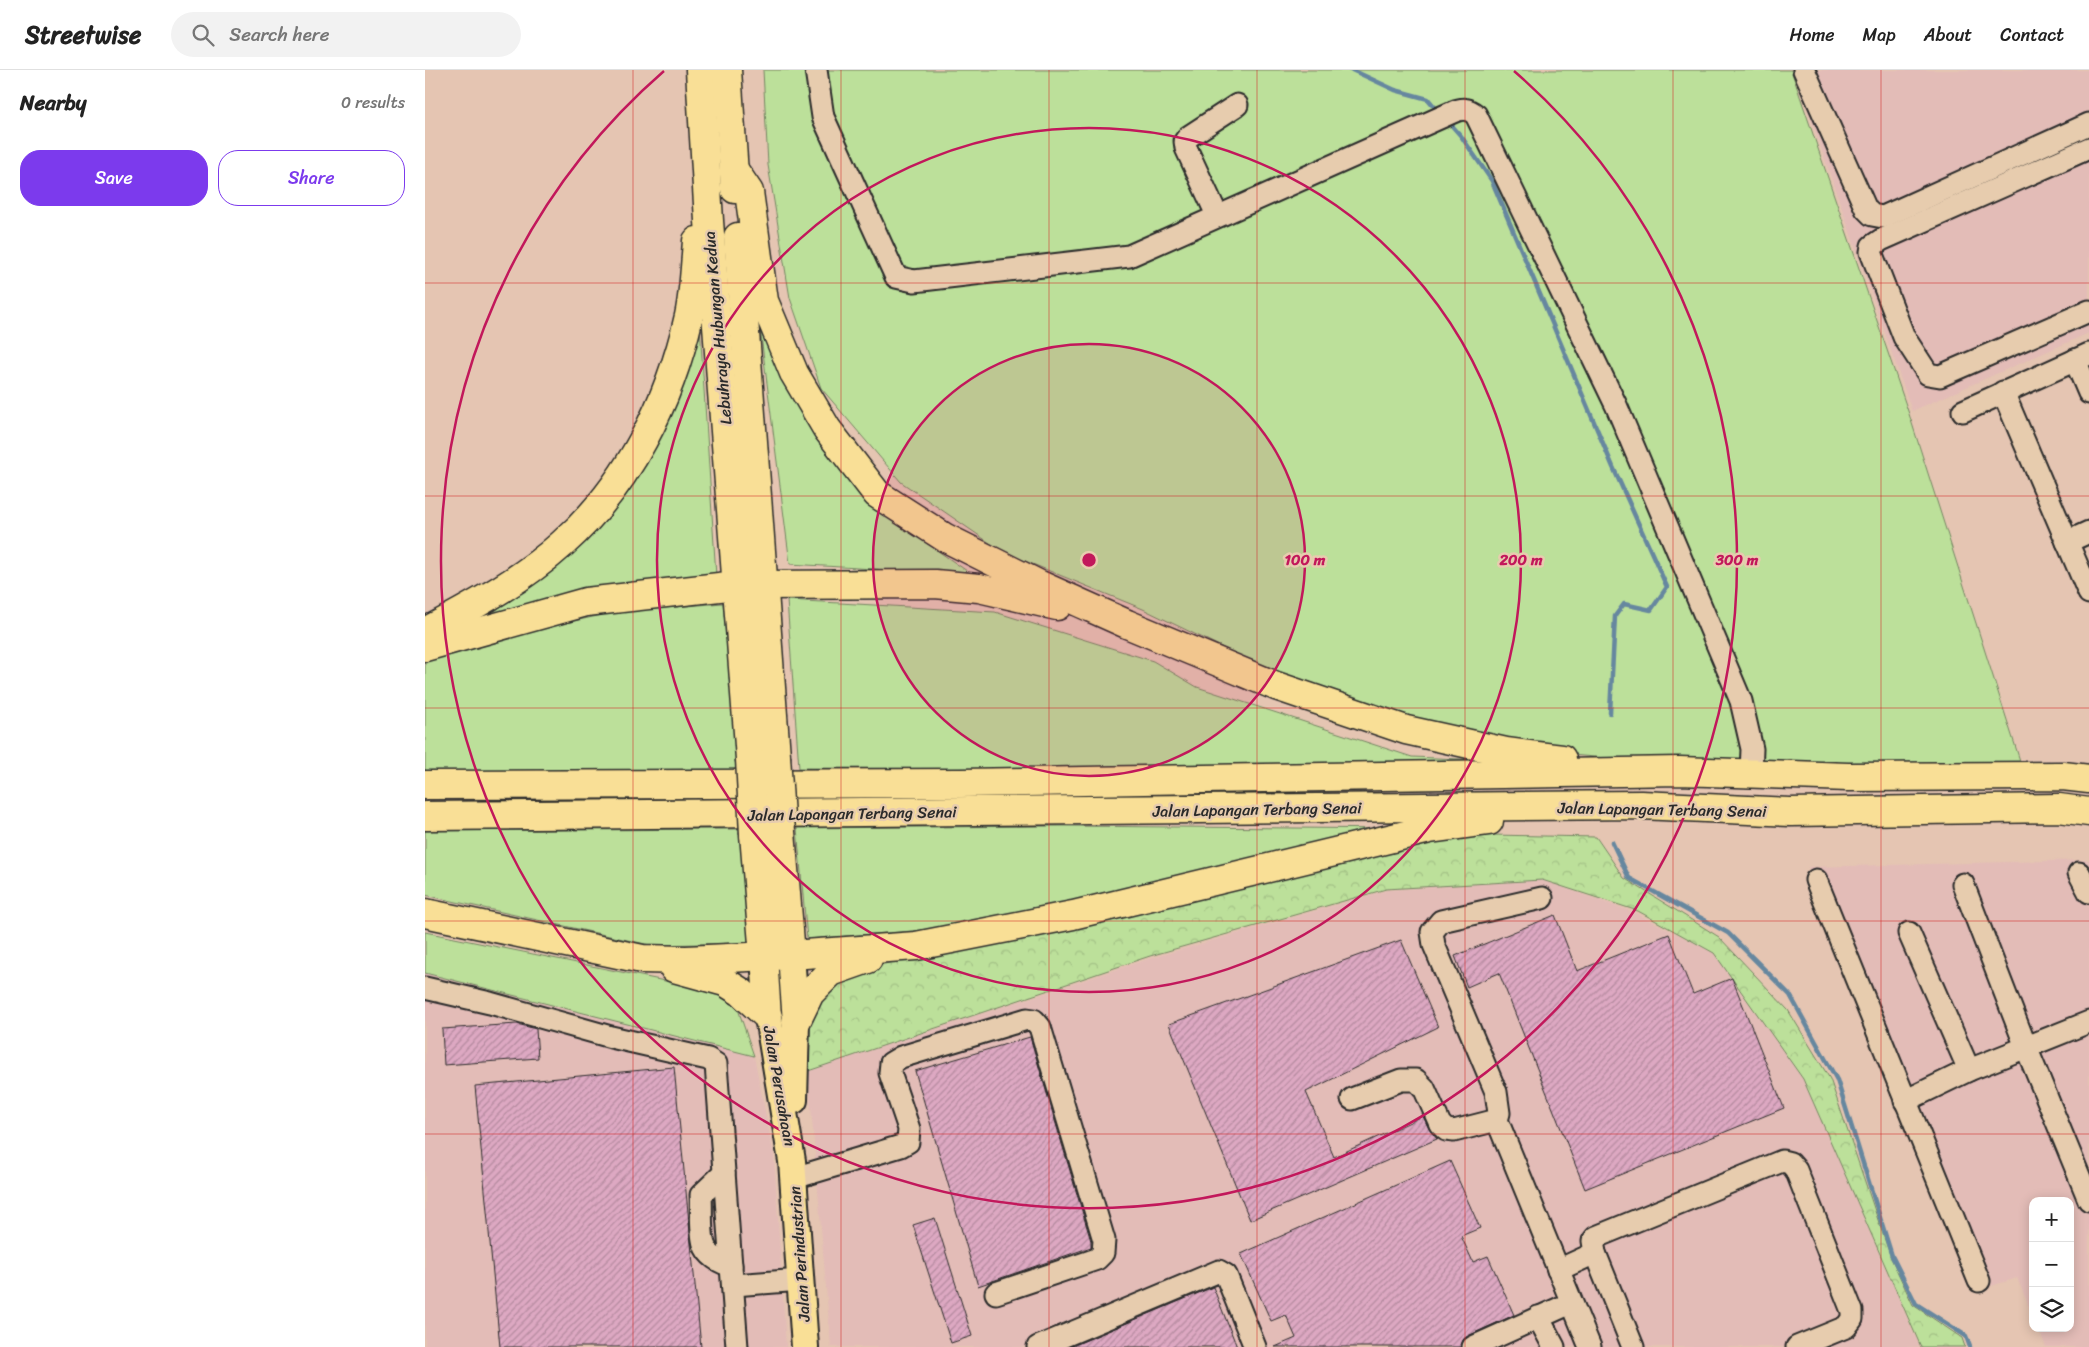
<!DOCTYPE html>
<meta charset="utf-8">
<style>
:root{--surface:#fff;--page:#f2f2f2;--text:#222;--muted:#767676;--line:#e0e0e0;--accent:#7c3aed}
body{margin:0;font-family:Sriracha,sans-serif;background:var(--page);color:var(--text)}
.controls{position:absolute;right:15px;bottom:15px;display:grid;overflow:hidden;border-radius:10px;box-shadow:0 2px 12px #0003}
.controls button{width:45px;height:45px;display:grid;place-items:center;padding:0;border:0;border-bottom:1px solid var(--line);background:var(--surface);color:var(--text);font:25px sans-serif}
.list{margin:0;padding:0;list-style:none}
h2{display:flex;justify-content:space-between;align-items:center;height:65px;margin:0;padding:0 20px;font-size:21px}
h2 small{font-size:16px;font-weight:400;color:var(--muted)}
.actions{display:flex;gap:10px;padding:15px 20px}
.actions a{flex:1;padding:11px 0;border:1px solid var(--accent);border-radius:20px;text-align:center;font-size:18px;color:var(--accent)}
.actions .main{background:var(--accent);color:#fff}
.icon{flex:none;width:28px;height:28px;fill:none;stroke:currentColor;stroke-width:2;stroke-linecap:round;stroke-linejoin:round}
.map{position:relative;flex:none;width:1664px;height:1277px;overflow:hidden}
header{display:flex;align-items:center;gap:30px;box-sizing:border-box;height:70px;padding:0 25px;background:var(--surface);border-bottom:1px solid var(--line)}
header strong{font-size:24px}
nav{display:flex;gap:28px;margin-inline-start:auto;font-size:18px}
.search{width:350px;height:45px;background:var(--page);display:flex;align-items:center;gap:12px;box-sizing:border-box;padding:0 18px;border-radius:28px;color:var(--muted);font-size:19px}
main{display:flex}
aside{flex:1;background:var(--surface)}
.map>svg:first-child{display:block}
.built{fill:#e3bcb7}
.green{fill:#bce09a;stroke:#748662}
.forest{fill:url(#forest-crowns);stroke:#748662}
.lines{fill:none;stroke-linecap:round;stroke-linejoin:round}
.stream{stroke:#66879f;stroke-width:4.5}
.building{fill:url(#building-hatch);stroke:#2b2b2b}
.minor-casing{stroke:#2b2b2b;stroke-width:25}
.major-casing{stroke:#2b2b2b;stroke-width:30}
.highway-casing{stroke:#2b2b2b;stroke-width:31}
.minor{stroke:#e7ccae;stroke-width:21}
.major{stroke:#f9df96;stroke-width:26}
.highway{stroke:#f9df96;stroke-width:28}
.highway-bridge-casing{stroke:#2b2b2b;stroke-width:31;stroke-linecap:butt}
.highway-bridge{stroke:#f9df96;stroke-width:28}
.grid{fill:none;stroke:#d62828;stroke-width:1;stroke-opacity:0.55}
.ring{fill:none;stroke:#c2185b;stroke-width:2.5}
.labels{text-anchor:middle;stroke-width:5;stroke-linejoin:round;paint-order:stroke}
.street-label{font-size:16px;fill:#2b2b2b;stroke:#e7ccae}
.centre{fill:#c2185b;stroke:#e7ccae;stroke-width:2.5}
.ring-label{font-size:15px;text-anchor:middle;font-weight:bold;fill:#c2185b;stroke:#e7ccae;stroke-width:5;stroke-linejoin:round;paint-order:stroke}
</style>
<header>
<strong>Streetwise</strong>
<div class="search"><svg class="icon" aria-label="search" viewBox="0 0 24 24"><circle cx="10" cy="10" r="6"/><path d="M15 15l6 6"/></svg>Search here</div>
<nav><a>Home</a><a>Map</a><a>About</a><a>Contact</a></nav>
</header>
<main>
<aside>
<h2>Nearby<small>0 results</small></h2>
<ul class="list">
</ul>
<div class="actions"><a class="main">Save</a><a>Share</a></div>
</aside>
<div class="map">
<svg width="1664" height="1277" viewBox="0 0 1664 1277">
<defs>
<pattern id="forest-crowns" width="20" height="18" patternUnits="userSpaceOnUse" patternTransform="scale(1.25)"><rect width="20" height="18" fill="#bce09a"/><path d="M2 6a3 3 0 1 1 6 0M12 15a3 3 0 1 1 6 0" fill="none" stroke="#a2c085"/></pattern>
<pattern id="building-hatch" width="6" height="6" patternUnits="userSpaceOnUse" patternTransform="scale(1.25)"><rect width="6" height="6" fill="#dda8c2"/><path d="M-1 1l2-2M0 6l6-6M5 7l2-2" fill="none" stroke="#b3899e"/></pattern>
</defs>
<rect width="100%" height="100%" fill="#e5c5b2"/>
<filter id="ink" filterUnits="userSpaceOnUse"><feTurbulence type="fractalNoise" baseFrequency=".02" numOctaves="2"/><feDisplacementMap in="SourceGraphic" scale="10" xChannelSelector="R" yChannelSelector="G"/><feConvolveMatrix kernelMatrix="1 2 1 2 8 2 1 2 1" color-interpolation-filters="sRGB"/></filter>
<g filter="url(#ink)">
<g class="built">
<path d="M1369 0H1664V263L1487 341Z"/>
<path d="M1664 790V1277H1621L1613 1258H1645V1131H1608V1246L1592 1208 1550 1221 1383 797Z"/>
<path d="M1117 810 1211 843 1289 883 1378 1009 1495 1277H406L383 1001 726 888 962 820Z"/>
<path d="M0 903 329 986 349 1086 361 1277H0Z"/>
</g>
<g class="green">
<path d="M338 0H1366L1484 344 1597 697 1225 692 1092 680 902 628 718 539 578 482 476 412 396 318 365 228 343 95Z"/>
<path d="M275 257 291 506 66 544 147 483 222 394Z"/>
<path d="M335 258 379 350 458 443 555 510 450 499 365 494Z"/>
<path d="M362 530 570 542 728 591 772 617 987 687 1060 690V701L374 698Z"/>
<path d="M298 533 313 707 0 701V591L57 571 191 542Z"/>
<path d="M639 756 981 759 554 856 382 869 372 758Z"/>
<path d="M315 759 324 873 225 875 0 825V761Z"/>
<path d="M0 862 289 921 312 936 329 986 0 903Z"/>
</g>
<path class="forest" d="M1065 765 1171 767 1199 808 1294 867 1363 940 1405 1009 1466 1188 1488 1235 1537 1268 1540 1277H1496L1378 1009 1289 883 1213 841 1117 810 961 819 725 886 383 1001V938L425 902 998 769Z"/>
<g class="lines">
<g class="stream">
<path d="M927 0 970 20 1003 29 1013 41"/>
<path d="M1022 50 1036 66 1067 111 1188 397 1242 517 1226 540 1199 534 1190 546 1185 643"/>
<path d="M1187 772 1204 808 1303 863 1365 925 1412 1010 1467 1186 1491 1234 1541 1266 1545 1277"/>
</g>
</g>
<g class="building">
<path d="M1130 845 1152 901 1244 864 1268 924 1307 908 1359 1038 1160 1119 1074 903 1042 917 1030 886Z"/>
<path d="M976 870 1013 957 881 1022 909 1087 998 1046 1004 1059 1012 1069 825 1150 744 954Z"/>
<path d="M92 954 111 959 113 988 19 995 17 959Z"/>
<path d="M605 967 666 1171V1177L553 1216 490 1001Z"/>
<path d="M249 997 276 1277H75L50 1016Z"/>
<path d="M1025 1091 1055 1158 1036 1166 1048 1192 1063 1186 1089 1245 1043 1266 1038 1270 1036 1277H850L871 1268 861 1245 846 1251 816 1184Z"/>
<path d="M510 1148 547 1266 526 1273 488 1155Z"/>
<path d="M788 1217 812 1277H645Z"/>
</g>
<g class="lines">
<defs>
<g id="minor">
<path d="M391 0 398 47 471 207 489 211 704 186 1028 42C1037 38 1043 38 1051 45L1191 335 1316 631 1327 679 1326 703"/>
<path d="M1379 0 1441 139 1447 145 1458 147 1664 54"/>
<path d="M1664 78 1456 170 1447 176 1446 182 1479 267 1503 304 1515 306 1664 241"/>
<path d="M792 145 761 78 760 71 763 67 812 35"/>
<path d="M1650 290 1664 323"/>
<path d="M1578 322 1664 523"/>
<path d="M1538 341 1664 284"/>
<path d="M1642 472 1664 462"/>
<path d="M1654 803 1664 822"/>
<path d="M1391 810 1554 1211"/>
<path d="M1538 814 1601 977 1664 1130"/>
<path d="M1117 828 1016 851 1007 862 1009 875 1071 1022 1074 1043 1072 1050 1165 1277"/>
<path d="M1484 863 1544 1000"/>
<path d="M0 918 65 933 186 967 283 989 291 994 312 1277"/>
<path d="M927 1029 976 1010H991L999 1018 1015 1054 1021 1060 1029 1061 1072 1050"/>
<path d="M1480 1031 1544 1000 1664 952"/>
<path d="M299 1103 276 1125C277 1139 275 1162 279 1174 282 1185 296 1194 306 1195"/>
<path d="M369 1108 476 1076 483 1072 484 1059 465 1003 466 993 476 987 602 949 609 950 615 957 679 1170 678 1183 672 1189 571 1223"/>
<path d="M1133 1200 1170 1183"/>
<path d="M309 1215 376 1210"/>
<path d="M1113 1247 1129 1277"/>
<path d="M613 1277 794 1201 801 1205 830 1277"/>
<path d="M1048 1277 1146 1233"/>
<path d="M1208 1277 1170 1183 1168 1171 1171 1167 1357 1091 1365 1093 1371 1100 1427 1241V1249L1421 1257 1372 1277"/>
</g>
<g id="major">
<path d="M366 885 371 952 369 1030"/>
<path d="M339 886 343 947 367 1091 380 1277"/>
</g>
<g id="highway">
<path d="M275 0 284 151 325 689"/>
<path d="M302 0 310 119"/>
<path d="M309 100 324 122 339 231 369 303 402 359 452 424 519 467 615 515 702 554 851 616 981 660 1081 682 1137 689"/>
<path d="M313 167 351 686"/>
<path d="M0 562C48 536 96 511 137 474 203 416 245 331 264 246 269 222 270 196 272 171"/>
<path d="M0 577 161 532 312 515 510 514 554 518 632 536"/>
<path d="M0 715 536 713 1255 701 1423 707 1638 706 1664 709"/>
<path d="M0 746 1216 735 1365 742 1634 738 1664 742"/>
<path d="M356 762 366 885"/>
<path d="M329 764 339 886"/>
<path d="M0 843 217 889 261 890 366 885 491 876 648 845 1005 759 1064 751"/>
<path d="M249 898 300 912 316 922 343 947"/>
<path d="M371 952 385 923 406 902 443 889"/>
</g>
</defs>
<use href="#minor" class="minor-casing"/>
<use href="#major" class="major-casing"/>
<use href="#highway" class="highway-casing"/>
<use href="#minor" class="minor"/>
<use href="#major" class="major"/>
<use href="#highway" class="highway"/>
<defs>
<g id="highway-bridge">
<path d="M351 686 356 762"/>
<path d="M325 689 329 764"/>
</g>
</defs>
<use href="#highway-bridge" class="highway-bridge-casing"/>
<use href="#highway-bridge" class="highway-bridge"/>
</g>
</g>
<path class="grid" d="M208 0V1277M416 0V1277M624 0V1277M832 0V1277M1040 0V1277M1248 0V1277M1456 0V1277M0 213H1664M0 426H1664M0 638H1664M0 851H1664M0 1064H1664"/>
<circle cx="664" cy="490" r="216" fill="#c2185b" fill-opacity=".12"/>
<g class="ring">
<circle cx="664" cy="490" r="216"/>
<circle cx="664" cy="490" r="432"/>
<path d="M1089 1A648 648 0 1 1 239 1"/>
</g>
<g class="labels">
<g class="street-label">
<text transform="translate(292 258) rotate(-95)" y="6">Lebuhraya Hubungan Kedua</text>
<text transform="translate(832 739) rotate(-1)" y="6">Jalan Lapangan Terbang Senai</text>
<text transform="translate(1237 739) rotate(1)" y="6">Jalan Lapangan Terbang Senai</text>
<text transform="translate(427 743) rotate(-1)" y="6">Jalan Lapangan Terbang Senai</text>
<text transform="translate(355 1016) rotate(80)" y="6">Jalan Perusahaan</text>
<text transform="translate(374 1184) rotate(-94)" y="6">Jalan Perindustrian</text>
</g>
</g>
<circle cx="664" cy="490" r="8" class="centre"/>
<g class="ring-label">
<text x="880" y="495">100 m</text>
<text x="1096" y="495">200 m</text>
<text x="1312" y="495">300 m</text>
</g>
</svg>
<div class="controls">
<button>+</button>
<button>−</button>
<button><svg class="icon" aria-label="layers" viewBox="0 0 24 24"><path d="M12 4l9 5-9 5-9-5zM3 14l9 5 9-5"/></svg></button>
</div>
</div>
</main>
